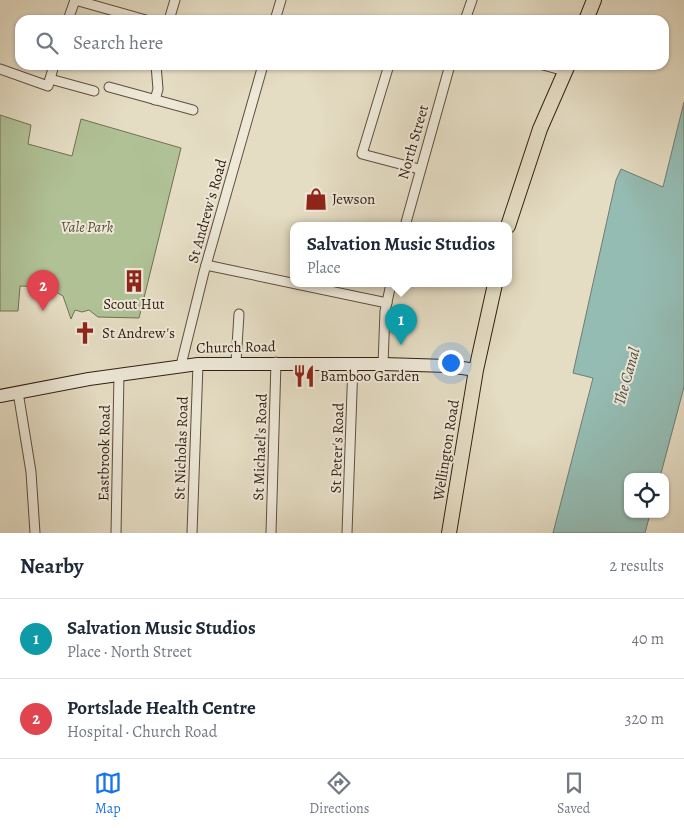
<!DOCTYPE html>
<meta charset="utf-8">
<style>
:root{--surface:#fff;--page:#f6f6f7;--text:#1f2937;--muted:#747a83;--line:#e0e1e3;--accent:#1a73e8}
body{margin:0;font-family:Alegreya,serif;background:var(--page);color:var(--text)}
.controls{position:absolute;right:15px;bottom:15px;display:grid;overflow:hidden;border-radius:10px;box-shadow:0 1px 4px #0004}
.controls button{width:45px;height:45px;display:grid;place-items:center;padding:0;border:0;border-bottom:1px solid var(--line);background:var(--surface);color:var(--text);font:25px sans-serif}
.you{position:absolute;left:450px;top:362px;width:18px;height:18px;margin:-12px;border:4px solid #fff;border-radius:50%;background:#1a73e8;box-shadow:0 0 0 8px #1a73e833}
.badge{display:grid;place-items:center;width:32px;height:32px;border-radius:50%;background:var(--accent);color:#fff;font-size:16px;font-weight:700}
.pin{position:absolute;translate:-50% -41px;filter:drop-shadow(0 1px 2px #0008)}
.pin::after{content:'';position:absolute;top:26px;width:18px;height:15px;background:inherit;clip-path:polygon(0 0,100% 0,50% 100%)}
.popup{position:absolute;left:290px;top:222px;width:222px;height:65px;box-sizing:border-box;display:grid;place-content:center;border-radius:10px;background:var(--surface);filter:drop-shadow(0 1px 4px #0005);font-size:16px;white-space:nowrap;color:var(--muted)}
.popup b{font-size:19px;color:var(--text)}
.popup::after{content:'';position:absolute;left:50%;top:100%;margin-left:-10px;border:10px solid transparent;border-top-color:var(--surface)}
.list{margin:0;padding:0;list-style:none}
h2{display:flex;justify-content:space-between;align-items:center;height:65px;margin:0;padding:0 20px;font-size:21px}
h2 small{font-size:16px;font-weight:400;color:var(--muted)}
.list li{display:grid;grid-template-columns:32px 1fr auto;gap:15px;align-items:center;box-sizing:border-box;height:80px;padding:0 20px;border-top:1px solid var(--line)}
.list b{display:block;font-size:19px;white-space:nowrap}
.list p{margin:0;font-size:16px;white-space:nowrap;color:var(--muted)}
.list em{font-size:16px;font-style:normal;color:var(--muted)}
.icon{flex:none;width:28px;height:28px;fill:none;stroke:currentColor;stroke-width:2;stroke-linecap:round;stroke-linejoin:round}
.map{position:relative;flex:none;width:684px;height:533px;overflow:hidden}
.search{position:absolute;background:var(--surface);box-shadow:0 1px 4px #0004;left:15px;right:15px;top:15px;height:55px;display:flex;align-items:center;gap:12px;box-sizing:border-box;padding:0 18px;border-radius:15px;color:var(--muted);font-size:19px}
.sheet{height:225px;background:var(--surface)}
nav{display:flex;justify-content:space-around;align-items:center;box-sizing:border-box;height:70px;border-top:1px solid var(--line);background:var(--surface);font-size:14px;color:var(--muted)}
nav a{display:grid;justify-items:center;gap:2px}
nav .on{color:var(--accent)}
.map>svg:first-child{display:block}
.green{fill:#b0c196;stroke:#727054}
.water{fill:#95bcb3;stroke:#6e7d72}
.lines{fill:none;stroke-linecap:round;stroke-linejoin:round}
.minor-casing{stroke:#604e3e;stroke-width:11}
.secondary-casing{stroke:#341e11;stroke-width:14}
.primary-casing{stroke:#341e11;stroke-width:16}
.minor{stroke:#ede8d8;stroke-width:9}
.secondary{stroke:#ede8d8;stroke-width:12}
.primary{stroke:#e4dcc3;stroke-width:14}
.labels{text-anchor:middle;stroke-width:4;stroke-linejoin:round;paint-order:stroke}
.street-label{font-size:15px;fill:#341e11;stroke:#ede8d8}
.poi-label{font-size:15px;fill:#341e11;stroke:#ede8d8;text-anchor:start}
.park-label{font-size:15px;font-style:italic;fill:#594f39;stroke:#ede8d8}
.water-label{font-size:16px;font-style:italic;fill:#514d42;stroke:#ede8d8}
</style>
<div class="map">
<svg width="684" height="533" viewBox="0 0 684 533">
<rect width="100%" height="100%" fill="#e4dcc3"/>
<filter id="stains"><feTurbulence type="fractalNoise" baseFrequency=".004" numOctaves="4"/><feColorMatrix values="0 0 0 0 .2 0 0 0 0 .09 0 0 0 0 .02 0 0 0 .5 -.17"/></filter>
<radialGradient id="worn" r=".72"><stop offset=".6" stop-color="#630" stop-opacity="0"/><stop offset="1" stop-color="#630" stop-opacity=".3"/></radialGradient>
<path class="green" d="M0 115 31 125 28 144 72 156 81 119 181 148 139 318 98 317 89 310 82 312 75 310 71 319 63 296 47 287 20 286 18 311H0Z"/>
<path class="water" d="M684 102V387L660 477H628V514H650L645 533H553L593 378 573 373 616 180 621 169 663 187Z"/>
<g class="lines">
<defs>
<g id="minor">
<path d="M75 0 146 20"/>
<path d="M68 20 75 0"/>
<path d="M169 20 175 0"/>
<path d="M275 20 281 0"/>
<path d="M465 20 472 0"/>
<path d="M389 65 362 154 419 169"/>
<path d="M543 65 565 71"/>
<path d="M0 69 48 86 54 65"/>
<path d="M50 79 94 91"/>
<path d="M109 87 193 110"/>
<path d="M155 100 158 89 156 65"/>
<path d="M405 226 450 65"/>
<path d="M206 265 387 303"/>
<path d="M236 362 239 314"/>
<path d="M383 364 385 311 391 284"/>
<path d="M181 365 204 272 263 65"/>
<path d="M18 392 31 472 35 533"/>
<path d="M116 533 119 374"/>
<path d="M192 533 198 364"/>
<path d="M271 533 276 362"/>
<path d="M347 533 353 363"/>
</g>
<path id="secondary" d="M0 396 89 379 198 364H383L448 366 476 370"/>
<g id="primary">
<path d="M586 20 594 0"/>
<path d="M508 226 540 129 568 65"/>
<path d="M449 533 476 370 495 284"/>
</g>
</defs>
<use href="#minor" class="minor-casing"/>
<use href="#secondary" class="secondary-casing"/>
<use href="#primary" class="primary-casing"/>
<use href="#minor" class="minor"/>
<use href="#secondary" class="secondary"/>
<use href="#primary" class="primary"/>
</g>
<defs>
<symbol id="shop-bare" viewBox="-9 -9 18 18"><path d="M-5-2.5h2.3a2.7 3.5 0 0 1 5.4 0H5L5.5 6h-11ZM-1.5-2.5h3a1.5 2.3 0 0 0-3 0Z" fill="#8f2418" stroke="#ede8d8" stroke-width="2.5" paint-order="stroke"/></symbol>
<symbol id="building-bare" viewBox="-9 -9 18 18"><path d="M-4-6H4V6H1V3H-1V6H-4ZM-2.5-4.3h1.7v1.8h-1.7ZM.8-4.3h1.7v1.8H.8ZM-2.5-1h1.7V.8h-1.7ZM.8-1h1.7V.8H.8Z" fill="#8f2418" stroke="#ede8d8" stroke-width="2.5" paint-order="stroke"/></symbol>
<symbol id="church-bare" viewBox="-9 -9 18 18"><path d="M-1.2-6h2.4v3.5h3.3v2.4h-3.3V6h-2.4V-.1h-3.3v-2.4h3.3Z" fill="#8f2418" stroke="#ede8d8" stroke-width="2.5" paint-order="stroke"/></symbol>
<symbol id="restaurant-bare" viewBox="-9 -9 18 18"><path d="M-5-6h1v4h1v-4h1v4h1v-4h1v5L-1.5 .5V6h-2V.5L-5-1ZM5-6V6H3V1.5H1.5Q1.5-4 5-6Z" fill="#8f2418" stroke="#ede8d8" stroke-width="2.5" paint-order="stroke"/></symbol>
</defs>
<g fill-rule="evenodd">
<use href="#shop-bare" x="300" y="183" width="32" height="32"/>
<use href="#building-bare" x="118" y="265" width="32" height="32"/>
<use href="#church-bare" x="69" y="317" width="32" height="32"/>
<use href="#restaurant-bare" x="288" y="360" width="32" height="32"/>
</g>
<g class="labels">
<g class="street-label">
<text transform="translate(413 142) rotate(-74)" y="5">North Street</text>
<text transform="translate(207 211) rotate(-74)" y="5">St Andrew's Road</text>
<text transform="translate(236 347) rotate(-1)" y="5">Church Road</text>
<text transform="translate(260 447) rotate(-88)" y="5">St Michael's Road</text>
<text transform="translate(181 448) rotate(-88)" y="5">St Nicholas Road</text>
<text transform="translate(337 448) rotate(-88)" y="5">St Peter's Road</text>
<text transform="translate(446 450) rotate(-81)" y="5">Wellington Road</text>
<text transform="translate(104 453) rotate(-89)" y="5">Eastbrook Road</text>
</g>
<g class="poi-label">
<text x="332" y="204">Jewson</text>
<text x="134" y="309" text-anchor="middle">Scout Hut</text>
<text x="102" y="338">St Andrew's</text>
<text x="320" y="381">Bamboo Garden</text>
</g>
<g class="park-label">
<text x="87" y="232">Vale Park</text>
</g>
<g class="water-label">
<text transform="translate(626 376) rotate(-74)" y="6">The Canal</text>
</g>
</g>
<rect width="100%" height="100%" filter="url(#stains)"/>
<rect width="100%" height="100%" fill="url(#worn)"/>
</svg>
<div class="controls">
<button><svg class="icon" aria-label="locate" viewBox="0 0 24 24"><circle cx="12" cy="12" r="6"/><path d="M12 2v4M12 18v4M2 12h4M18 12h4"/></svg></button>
</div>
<div class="you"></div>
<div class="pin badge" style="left:401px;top:345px;background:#0f9aa8">1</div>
<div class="popup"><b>Salvation Music Studios</b>Place</div>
<div class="pin badge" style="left:43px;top:311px;background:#e0444e">2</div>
<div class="search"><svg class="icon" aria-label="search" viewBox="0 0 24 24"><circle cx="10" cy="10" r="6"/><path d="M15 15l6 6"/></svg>Search here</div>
</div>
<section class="sheet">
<h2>Nearby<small>2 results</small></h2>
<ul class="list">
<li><span class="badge" style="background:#0f9aa8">1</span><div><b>Salvation Music Studios</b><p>Place · North Street</p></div><em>40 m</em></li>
<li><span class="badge" style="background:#e0444e">2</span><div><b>Portslade Health Centre</b><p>Hospital · Church Road</p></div><em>320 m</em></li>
</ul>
</section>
<nav>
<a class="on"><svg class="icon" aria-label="map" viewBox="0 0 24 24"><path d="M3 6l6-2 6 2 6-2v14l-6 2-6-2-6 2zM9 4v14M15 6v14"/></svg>Map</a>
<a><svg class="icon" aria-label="directions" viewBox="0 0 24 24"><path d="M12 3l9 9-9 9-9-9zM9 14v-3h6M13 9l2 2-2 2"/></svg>Directions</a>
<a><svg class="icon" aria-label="saved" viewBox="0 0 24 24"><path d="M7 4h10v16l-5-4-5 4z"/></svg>Saved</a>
</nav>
